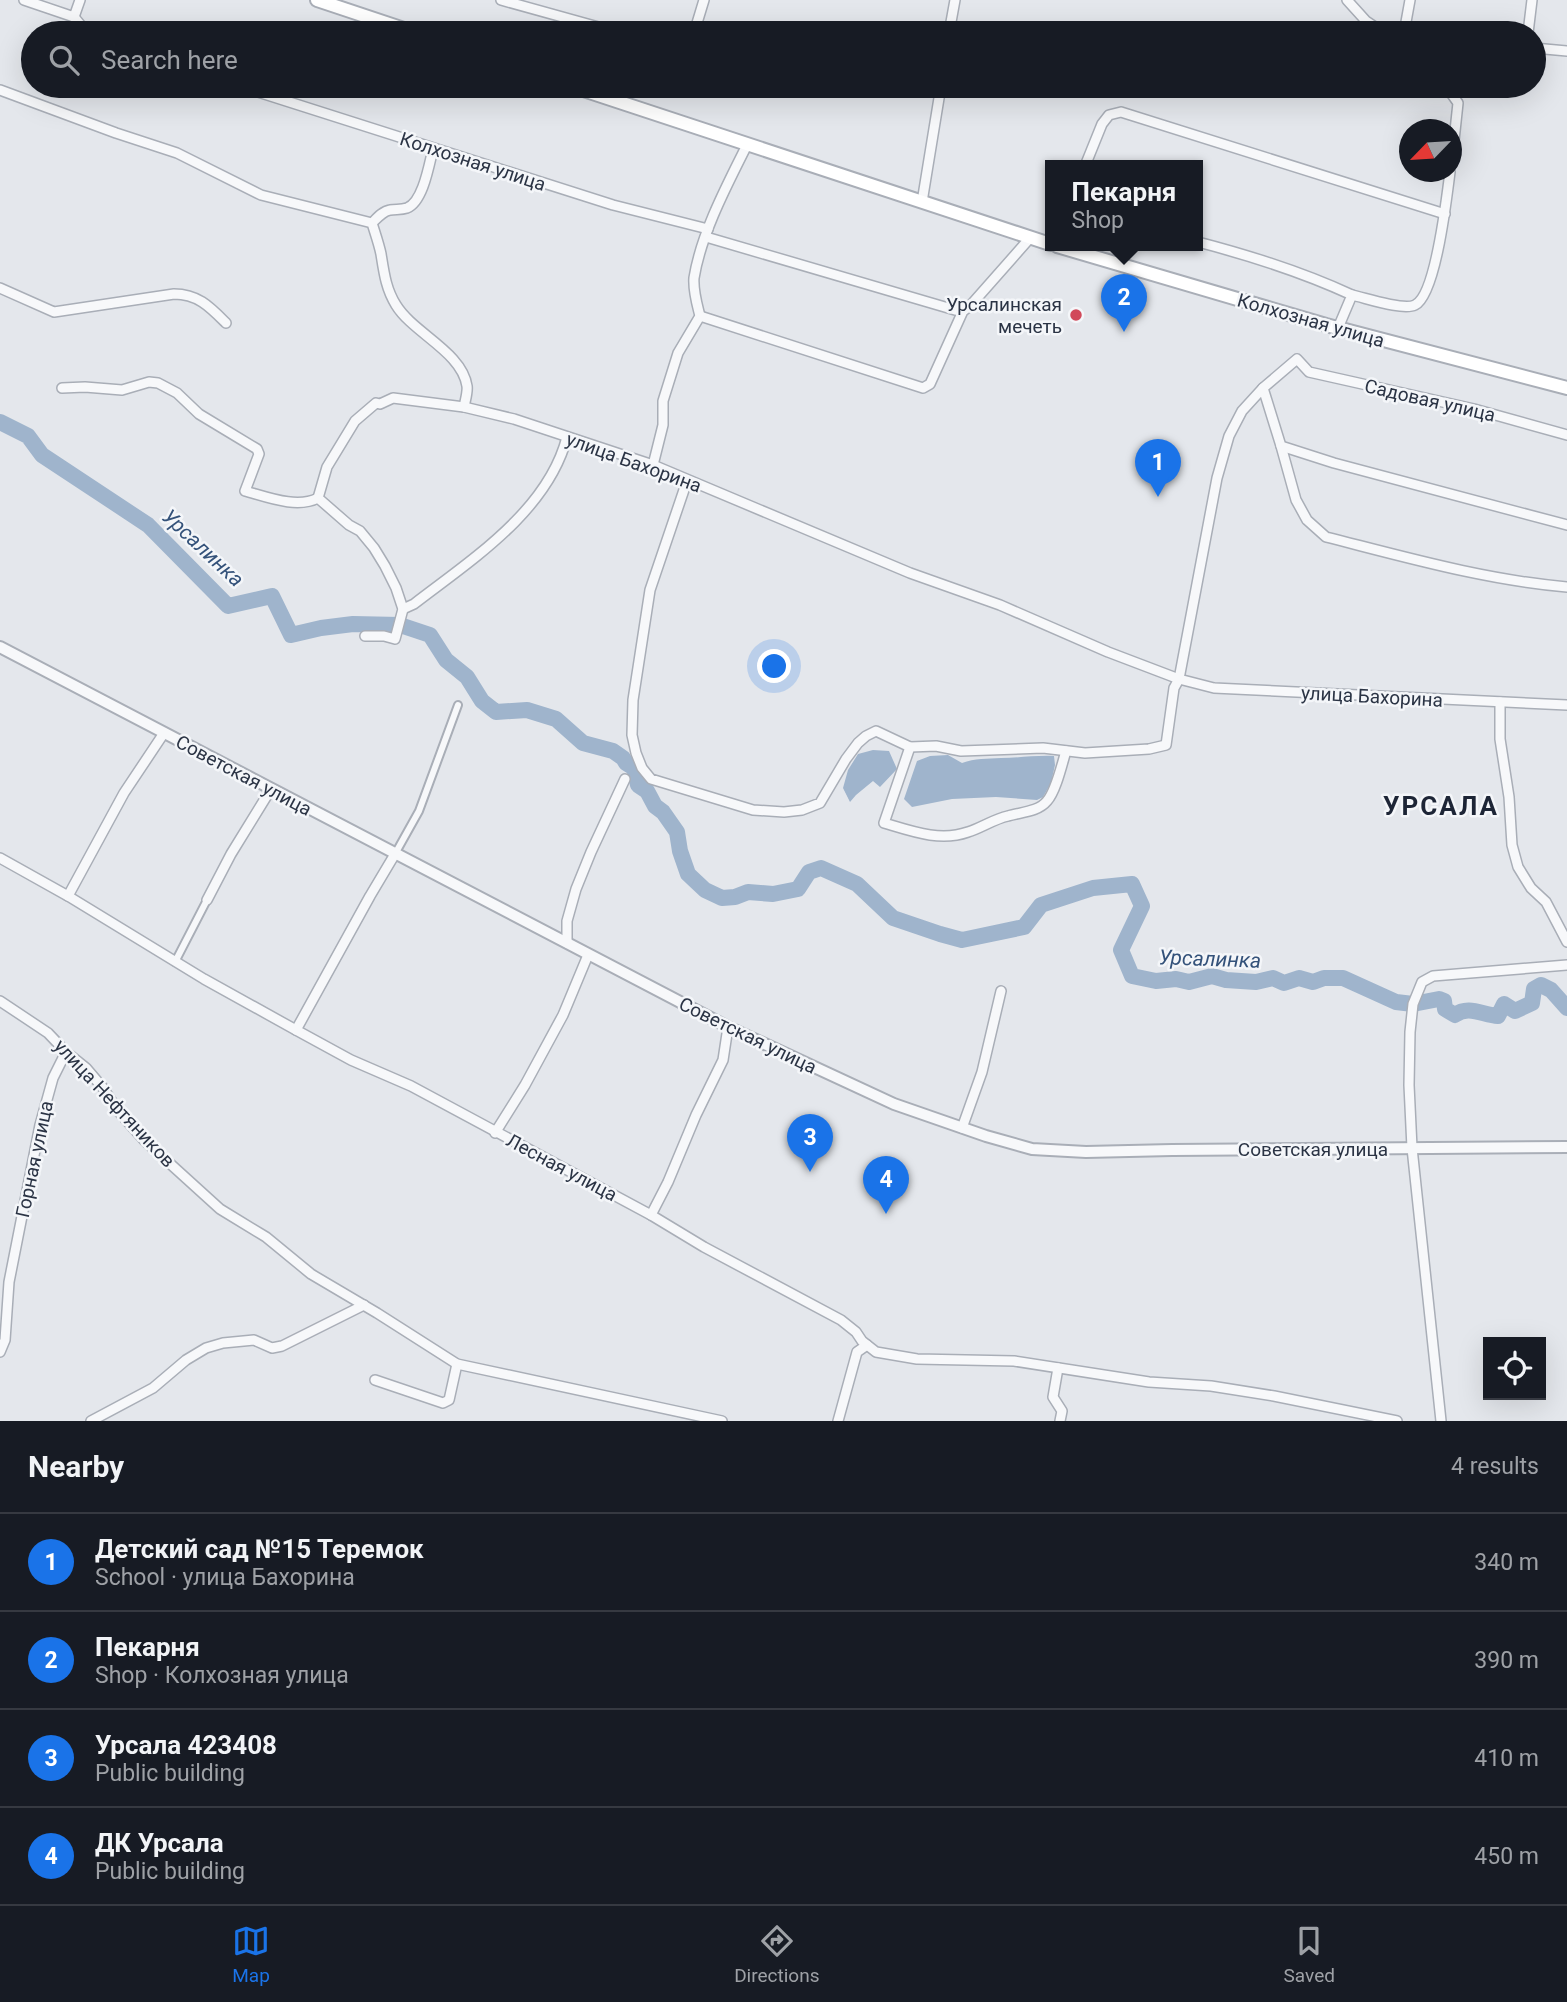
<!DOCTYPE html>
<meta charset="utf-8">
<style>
:root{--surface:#171b24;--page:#242831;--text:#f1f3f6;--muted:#9ea1a6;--line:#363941;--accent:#1a73e8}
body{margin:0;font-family:Roboto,sans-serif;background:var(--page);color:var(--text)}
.controls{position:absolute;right:21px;bottom:21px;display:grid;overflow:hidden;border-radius:0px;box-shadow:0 7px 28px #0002}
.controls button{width:63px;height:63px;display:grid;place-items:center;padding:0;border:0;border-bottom:2px solid var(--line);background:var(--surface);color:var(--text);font:35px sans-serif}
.compass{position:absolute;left:1399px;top:119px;width:63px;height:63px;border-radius:50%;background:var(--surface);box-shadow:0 7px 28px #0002;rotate:245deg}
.you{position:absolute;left:775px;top:667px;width:24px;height:24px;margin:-18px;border:5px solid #fff;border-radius:50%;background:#1a73e8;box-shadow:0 0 0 10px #1a73e833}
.badge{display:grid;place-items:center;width:46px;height:46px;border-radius:50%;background:var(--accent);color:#fff;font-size:23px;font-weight:700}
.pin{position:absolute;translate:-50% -58px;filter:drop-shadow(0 2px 4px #0008)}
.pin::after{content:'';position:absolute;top:37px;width:24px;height:21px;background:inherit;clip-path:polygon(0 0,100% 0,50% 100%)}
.popup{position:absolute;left:1045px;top:160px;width:158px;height:91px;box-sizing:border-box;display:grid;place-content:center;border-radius:0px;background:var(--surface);filter:drop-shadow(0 2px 5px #0005);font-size:23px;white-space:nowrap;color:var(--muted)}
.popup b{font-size:26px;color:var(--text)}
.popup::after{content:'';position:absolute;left:50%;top:100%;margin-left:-14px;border:14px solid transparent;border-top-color:var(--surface)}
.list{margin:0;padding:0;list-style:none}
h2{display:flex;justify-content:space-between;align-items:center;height:91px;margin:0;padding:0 28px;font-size:30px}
h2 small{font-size:23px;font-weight:400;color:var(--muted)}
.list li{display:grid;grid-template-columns:46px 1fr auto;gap:21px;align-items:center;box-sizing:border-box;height:98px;padding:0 28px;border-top:2px solid var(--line)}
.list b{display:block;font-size:26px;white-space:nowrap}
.list p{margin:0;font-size:23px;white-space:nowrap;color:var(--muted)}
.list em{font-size:23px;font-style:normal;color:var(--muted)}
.icon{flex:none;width:38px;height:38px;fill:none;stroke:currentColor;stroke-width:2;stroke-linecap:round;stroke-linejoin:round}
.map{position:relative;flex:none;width:1567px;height:1421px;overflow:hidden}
.search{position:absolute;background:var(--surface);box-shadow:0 7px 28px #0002;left:21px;right:21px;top:21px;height:77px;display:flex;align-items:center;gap:18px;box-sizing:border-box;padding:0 24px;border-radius:38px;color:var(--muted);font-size:26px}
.sheet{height:483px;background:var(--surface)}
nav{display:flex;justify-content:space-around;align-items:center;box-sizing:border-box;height:98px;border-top:2px solid var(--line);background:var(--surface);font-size:19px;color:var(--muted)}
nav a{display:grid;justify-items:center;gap:4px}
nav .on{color:var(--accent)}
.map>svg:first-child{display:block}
.water{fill:#9fb4cc}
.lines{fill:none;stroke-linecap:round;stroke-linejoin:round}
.river{stroke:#9fb4cc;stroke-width:16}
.pedestrian-casing{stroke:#a9aeb7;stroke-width:10}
.minor-casing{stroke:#a9aeb7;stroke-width:12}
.tertiary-casing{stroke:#a9aeb7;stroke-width:14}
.secondary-casing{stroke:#a9aeb7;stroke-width:16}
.pedestrian{stroke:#f7f8fa;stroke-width:6}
.minor{stroke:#f7f8fa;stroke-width:9}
.tertiary{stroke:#f7f8fa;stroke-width:10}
.secondary{stroke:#fff;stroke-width:12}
.poi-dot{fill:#d1495b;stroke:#f4f6f9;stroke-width:2.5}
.labels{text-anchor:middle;stroke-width:5;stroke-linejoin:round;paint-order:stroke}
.street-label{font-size:19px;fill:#2b3445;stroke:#f4f6f9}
.poi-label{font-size:19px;fill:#2b3445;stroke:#f4f6f9;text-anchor:end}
.water-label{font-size:21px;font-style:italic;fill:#34527a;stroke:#f4f6f9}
.district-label{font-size:26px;font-weight:bold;letter-spacing:2px;fill:#1d2536;stroke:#f4f6f9}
</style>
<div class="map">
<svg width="1567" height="1421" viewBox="0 0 1567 1421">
<rect width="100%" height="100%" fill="#e4e7ec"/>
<g class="water">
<path d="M873 750 889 751 897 769 880 787 873 781 856 795 850 802 843 788 848 770 858 754Z"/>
<path d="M948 755 962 763C975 758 987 759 1001 758 1019 758 1036 755 1054 756L1055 765 1051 783 1043 797 1037 800 996 797 952 799 912 807 904 799 917 761 930 756Z"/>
</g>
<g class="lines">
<path class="river" d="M0 422 28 436 42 455 148 525 228 606 272 596 291 635 321 628 353 624 400 625 430 635 446 660 467 677 482 701 496 712 527 710 556 719 583 743 613 751 623 758 626 763 634 768 638 785 647 791 655 806 663 812 677 832 680 851 688 874 705 890 722 898 735 897 748 892 773 894 798 889 809 872 821 868 857 884 893 918 940 934 962 940 1024 927 1041 905 1093 888 1132 884 1142 906 1121 950 1132 976 1156 981 1176 979 1189 982 1212 976 1226 980 1256 982 1273 978 1284 983 1299 978 1313 982 1324 978H1343L1396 1002 1413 1004 1439 999 1444 1001 1445 1009 1455 1015C1468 1005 1483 1015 1498 1016L1504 1004 1515 1011 1532 1003 1534 989 1541 985 1551 990 1567 1008"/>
<defs>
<g id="pedestrian">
<path d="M395 854 419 811 458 705"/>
<path d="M175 962 207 900"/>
</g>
<g id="minor">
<path d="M24 0 74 17 84 29 90 33"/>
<path d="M501 0 620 33"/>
<path d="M1347 0 1366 21 1384 33"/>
<path d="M74 17 80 0"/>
<path d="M694 33 704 0"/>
<path d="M949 33 955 0"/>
<path d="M1404 33 1410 0"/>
<path d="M1528 33 1532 0"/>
<path d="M1534 48 1567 51"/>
<path d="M239 86 613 205 708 229"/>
<path d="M1446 86 1458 103 1452 159"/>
<path d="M0 90 116 133 177 153 261 195 372 223C375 233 379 244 381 254 384 273 386 289 396 305 413 333 462 352 467 386 468 392 465 401 464 407"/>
<path d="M1085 166 1102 124 1109 115 1121 112 1445 214"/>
<path d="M922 202 941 86"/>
<path d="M372 223C377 218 383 211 390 210 396 209 401 210 407 208 423 202 429 165 433 149"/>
<path d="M706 237 955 310 963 311"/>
<path d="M1198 242C1252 256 1300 271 1352 295L1338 328"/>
<path d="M0 288 54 312 174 294C198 294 210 307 226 323"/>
<path d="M1352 295C1366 298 1403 311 1415 305 1436 295 1447 195 1450 172"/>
<path d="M700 316 923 388 930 384 963 311 970 306 1030 238"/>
<path d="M62 388 85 387 122 390 149 382 158 383 177 393 199 414 257 449 259 454 245 491C267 497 297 509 318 498"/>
<path d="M1263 388 1242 411 1229 436 1217 478 1179 679 1214 688 1567 705"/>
<path d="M1567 435 1474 409 1309 372 1297 359 1263 388 1281 446 1334 463 1567 525"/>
<path d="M1281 446 1296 500 1307 520 1326 537C1405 557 1485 580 1567 587"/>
<path d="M653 465 663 425V401L678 353 700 316C697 304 693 291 694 278 701 234 727 185 747 145"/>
<path d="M403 609 414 604C471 560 548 511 567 437"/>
<path d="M365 636H384L395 639 403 609 396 588 385 566 374 548 360 531 349 525 318 498 327 467 355 421 376 403 380 404 393 398 464 407 514 419 653 465 910 573 1000 605 1108 652 1179 679 1174 688 1166 745 1149 749 1085 753 1043 748 961 751 936 746 910 747 876 731 866 736 858 743 846 759 820 803 802 810 784 812 753 810 651 779 642 768 636 753 632 735 633 700 650 590 687 481"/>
<path d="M1500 702V739L1509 797 1512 845 1518 867 1531 888 1546 902 1567 942"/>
<path d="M910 747 884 823C911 831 940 842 968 832 981 828 994 819 1008 816 1021 812 1038 812 1047 801 1056 791 1062 764 1066 751"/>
<path d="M0 858 68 896 204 979 296 1030 351 1060 411 1086 651 1215 704 1247 841 1320 856 1332 862 1341 876 1352 917 1359 1014 1361 1149 1382 1211 1386 1274 1396 1397 1421"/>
<path d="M68 896 124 793 164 733"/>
<path d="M207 900 231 854 271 789"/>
<path d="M567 943V921L576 889 591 852 625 779"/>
<path d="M0 1001 48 1033 66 1052 86 1068 103 1088 119 1112 144 1140 220 1209 266 1237 311 1274 377 1313 457 1364 722 1421"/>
<path d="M296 1030 370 896 395 854"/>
<path d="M962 1128 982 1072 1001 991"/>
<path d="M495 1133 525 1085 563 1015 588 955"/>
<path d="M651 1215 668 1182 696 1115 723 1060 728 1027"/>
<path d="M0 1352 5 1340 9 1282 40 1125 53 1078 66 1052"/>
<path d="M1058 1368 1053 1397 1062 1411 1060 1421"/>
<path d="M375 1380 443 1403 449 1400 457 1364"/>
<path d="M91 1421 153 1388 186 1360 206 1348 223 1343 254 1340 272 1348 282 1346 364 1305"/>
<path d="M838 1421 857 1352 867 1345"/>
<path d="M1441 1421 1412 1148 1409 1085 1410 1032 1413 1004 1422 982 1433 976 1567 965"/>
</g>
<path id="tertiary" d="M0 647 728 1027 894 1104 986 1136 1032 1149 1086 1152 1172 1150 1567 1147"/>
<g id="secondary">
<path d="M317 0 416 33"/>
<path d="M571 86 1050 244"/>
<path d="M1057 246 1326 325 1567 388"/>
</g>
</defs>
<use href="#pedestrian" class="pedestrian-casing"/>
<use href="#minor" class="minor-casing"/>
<use href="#tertiary" class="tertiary-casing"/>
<use href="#secondary" class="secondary-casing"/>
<use href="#pedestrian" class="pedestrian"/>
<use href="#minor" class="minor"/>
<use href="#tertiary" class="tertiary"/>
<use href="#secondary" class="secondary"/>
</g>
<circle class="poi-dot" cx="1076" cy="315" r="7"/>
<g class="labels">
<g class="street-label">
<text transform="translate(473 161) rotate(18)" y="7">Колхозная улица</text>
<text transform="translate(1311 320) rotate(16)" y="7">Колхозная улица</text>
<text transform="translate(1430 400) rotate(13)" y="7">Садовая улица</text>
<text transform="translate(634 462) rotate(20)" y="7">улица Бахорина</text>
<text transform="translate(1372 696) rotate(3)" y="7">улица Бахорина</text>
<text transform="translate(244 775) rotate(28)" y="7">Советская улица</text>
<text transform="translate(748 1035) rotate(26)" y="7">Советская улица</text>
<text transform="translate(115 1103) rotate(47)" y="7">улица Нефтяников</text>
<text x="1313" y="1156">Советская улица</text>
<text transform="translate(34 1159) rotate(-78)" y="7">Горная улица</text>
<text transform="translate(562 1167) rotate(28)" y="7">Лесная улица</text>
</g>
<g class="poi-label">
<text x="1062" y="311">Урсалинская<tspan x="1062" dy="22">мечеть</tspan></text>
</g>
<g class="water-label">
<text transform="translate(203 548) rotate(43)" y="7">Урсалинка</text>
<text transform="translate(1210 959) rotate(2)" y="7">Урсалинка</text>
</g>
<g class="district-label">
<text x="1441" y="815">УРСАЛА</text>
</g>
</g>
</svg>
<div class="controls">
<button><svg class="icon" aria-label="locate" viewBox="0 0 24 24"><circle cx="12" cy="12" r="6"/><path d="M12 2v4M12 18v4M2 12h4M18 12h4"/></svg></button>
</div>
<svg class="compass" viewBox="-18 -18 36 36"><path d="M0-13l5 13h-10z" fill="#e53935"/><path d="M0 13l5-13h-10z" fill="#9ea1a6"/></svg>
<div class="you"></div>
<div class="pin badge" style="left:1158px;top:497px">1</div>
<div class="pin badge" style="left:1124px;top:332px">2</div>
<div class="popup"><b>Пекарня</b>Shop</div>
<div class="pin badge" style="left:810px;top:1172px">3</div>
<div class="pin badge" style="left:886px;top:1214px">4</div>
<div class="search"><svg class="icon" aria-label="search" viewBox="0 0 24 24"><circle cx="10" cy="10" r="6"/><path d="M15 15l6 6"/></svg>Search here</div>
</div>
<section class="sheet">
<h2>Nearby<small>4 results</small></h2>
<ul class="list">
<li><span class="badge">1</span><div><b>Детский сад №15 Теремок</b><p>School · улица Бахорина</p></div><em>340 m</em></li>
<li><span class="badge">2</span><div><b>Пекарня</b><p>Shop · Колхозная улица</p></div><em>390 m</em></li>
<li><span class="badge">3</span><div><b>Урсала 423408</b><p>Public building</p></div><em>410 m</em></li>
<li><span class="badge">4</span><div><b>ДК Урсала</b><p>Public building</p></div><em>450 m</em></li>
</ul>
</section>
<nav>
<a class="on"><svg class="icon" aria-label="map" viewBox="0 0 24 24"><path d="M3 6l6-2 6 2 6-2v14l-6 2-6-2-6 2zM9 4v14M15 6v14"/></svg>Map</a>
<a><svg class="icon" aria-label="directions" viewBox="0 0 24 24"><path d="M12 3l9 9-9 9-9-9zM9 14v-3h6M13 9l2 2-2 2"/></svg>Directions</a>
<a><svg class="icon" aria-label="saved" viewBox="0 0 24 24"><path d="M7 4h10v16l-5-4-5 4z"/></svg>Saved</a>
</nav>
